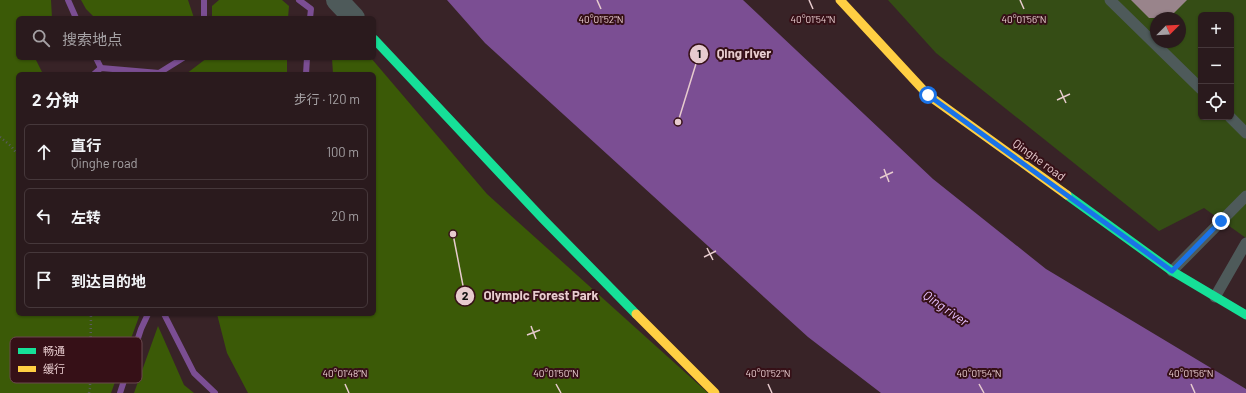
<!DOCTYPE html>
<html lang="zh">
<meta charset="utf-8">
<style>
:root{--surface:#2a1a1d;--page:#322326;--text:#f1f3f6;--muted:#a5a1a4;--line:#46383b}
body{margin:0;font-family:Barlow,"Noto Sans SC",sans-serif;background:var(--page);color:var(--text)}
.controls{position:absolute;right:12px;top:12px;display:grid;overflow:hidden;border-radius:6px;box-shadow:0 1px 3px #0004}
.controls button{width:36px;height:36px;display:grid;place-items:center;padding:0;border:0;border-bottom:1px solid var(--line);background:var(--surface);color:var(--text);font:20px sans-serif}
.compass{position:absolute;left:1150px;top:12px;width:36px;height:36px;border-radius:50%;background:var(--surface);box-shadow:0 1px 3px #0004;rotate:66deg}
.stop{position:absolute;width:12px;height:12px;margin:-9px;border:3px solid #1a73e8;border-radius:50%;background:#fff}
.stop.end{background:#1a73e8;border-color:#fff;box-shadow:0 1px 4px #0008}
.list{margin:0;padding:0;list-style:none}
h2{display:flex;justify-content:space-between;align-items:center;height:52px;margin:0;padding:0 16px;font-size:17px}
h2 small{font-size:13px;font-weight:400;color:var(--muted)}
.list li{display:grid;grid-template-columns:26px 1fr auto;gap:12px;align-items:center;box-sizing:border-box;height:56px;margin:0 8px 8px;padding:0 8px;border:1px solid var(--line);border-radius:6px}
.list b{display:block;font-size:15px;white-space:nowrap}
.list p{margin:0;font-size:13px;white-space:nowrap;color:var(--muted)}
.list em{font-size:13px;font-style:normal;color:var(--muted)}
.icon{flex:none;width:22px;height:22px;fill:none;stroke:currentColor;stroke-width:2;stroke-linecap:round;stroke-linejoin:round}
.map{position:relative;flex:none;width:1246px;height:393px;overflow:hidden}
.search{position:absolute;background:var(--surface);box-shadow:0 1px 3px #0004;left:16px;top:16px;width:360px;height:44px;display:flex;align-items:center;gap:10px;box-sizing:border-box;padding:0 14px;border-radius:6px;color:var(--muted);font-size:15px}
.panel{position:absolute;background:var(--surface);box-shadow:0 1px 3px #0004;left:16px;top:72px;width:360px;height:244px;border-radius:6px}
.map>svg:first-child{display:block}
.green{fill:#354d15;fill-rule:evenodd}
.forest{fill:#3b5a07}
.water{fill:#7b4e93}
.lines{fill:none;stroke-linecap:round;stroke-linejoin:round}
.stream{stroke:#7b4e93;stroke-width:6}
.building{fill:#99848b}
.path{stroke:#595b5c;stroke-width:2.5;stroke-dasharray:1 3;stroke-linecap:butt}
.lane{stroke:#4e5a5a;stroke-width:11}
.street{stroke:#4e5a5a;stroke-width:22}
.fast{stroke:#16e098;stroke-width:9}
.slow{stroke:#ffcf43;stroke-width:9}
.route{stroke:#1a73e8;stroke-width:5}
.ticks{fill:none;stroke:#e7cbce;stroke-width:1.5}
.labels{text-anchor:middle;stroke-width:4;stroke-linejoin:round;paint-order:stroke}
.street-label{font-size:12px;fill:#e7cbce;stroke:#361017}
.water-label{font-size:13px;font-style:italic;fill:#e5bffd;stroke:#361017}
.key{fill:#361017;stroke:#6b484e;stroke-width:1}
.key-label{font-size:11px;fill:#e7cbce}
.ticks-label{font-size:10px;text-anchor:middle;fill:#e7cbce;stroke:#361017;stroke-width:4;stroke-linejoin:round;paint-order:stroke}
.leader{fill:none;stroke:#e7cbce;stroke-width:1.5}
.callout-dot{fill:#e7cbce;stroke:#361017;stroke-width:1.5}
.mark-label{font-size:12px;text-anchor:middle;font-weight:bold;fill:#111}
.callout-label{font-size:13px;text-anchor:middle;font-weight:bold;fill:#e7cbce;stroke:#361017;stroke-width:4;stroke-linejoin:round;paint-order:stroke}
</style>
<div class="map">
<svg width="1246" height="393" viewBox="0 0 1246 393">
<rect width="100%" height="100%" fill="#382327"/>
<path class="green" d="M888 0H1246V238L1204 208 1159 231 936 53ZM1201 15H1231V117H1201ZM1156 18H1180V42H1156Z"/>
<g class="forest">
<path d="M0 0H51L52 18H18V58H35L43 74H18V314H140L111 393H0Z"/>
<path d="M81 0H188L194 18H95L86 9Z"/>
<path d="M219 0H282L289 6 288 18H212V6Z"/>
<path d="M207 58H287V74H186Z"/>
<path d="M332 58H371L487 194 708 393H248L227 353 217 314H374V74H333Z"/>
<path d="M158 326 184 385 194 393H134Z"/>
</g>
<path class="water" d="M447 0H743L933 179 1046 269 1246 389V393H881L808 337 485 43Z"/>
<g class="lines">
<g class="stream">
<path d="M68 0 76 18"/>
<path d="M204 0V18"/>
<path d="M299 0 311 9 310 18"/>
<path d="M96 58 101 68"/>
<path d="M94 74 101 68 159 73 183 58"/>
<path d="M306 74 307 58"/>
<path d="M164 314 194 373 215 393"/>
<path d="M120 393 141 329 148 314"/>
</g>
</g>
<path class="building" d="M1131 0H1187L1169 18H1149Z"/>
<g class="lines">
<g class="path">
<path d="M0 137 11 146 18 155"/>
<path d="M89 393 90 388 91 314"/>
</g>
<g class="lane">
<path d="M1110 0 1201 89"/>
<path d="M1230 117 1246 133"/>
<path d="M1172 271 1246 196"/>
<path d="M1215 297 1246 243"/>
</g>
<path class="street" d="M337 0 354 18"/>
<g class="fast">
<path d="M374 39 543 219 636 314"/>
<path d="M1067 195 1172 271 1246 315"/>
</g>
<g class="slow">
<path d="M840 0 928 95 1067 195"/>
<path d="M636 314 715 393"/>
</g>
</g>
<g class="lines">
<path class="route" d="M928 95 1172 271 1221 221"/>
</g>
<path class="ticks" d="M597 0 601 9M809 0 813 9M1020 0 1024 9M1060 90 1066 103M1057 100 1070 94M884 169 889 182M880 178 893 172M707 248 713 260M704 257 716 251M531 326 536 339M527 335 540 330M345 384 349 393M556 384 561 393M768 384 772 393M979 384 984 393M1191 384 1195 393"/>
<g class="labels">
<g class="street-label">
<text transform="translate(1039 160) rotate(36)" y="4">Qinghe road</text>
</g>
<g class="water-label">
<text transform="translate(946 308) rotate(35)" y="5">Qing river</text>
</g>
</g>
<rect x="10" y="337" width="132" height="46" rx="6" class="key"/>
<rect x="18" y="348" width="18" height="6" fill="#16e098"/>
<rect x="18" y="366" width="18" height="6" fill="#ffcf43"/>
<g class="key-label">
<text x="43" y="355">畅通</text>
<text x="43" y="373">缓行</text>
</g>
<g class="ticks-label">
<text x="601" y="23">40°01'52"N</text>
<text x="813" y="23">40°01'54"N</text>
<text x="1024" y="23">40°01'56"N</text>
<text x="345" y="377">40°01'48"N</text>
<text x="556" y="377">40°01'50"N</text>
<text x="768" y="377">40°01'52"N</text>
<text x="979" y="377">40°01'54"N</text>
<text x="1191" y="377">40°01'56"N</text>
</g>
<path class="leader" d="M678 122L699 54M453 234L465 296"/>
<g class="callout-dot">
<circle cx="678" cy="122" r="4"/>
<circle cx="453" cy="234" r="4"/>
<circle cx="699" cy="54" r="10"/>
<circle cx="465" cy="296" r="10"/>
</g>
<g class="mark-label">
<text x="699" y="58">1</text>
<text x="465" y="300">2</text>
</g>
<g class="callout-label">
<text x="744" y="58">Qing river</text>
<text x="541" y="300">Olympic Forest Park</text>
</g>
</svg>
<div class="controls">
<button>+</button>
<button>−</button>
<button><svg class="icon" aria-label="locate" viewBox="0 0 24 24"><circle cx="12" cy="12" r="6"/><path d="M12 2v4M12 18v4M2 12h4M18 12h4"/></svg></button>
</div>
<svg class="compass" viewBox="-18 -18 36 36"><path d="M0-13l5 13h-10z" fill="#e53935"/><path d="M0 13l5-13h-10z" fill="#a5a1a4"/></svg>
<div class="stop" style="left:928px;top:95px"></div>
<div class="stop end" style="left:1221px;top:221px"></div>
<div class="search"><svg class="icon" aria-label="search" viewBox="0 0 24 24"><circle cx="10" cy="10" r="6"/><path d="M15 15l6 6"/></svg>搜索地点</div>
<section class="panel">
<h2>2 分钟<small>步行 · 120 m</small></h2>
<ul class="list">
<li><svg class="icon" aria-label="ahead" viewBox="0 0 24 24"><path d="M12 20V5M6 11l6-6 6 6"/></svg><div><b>直行</b><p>Qinghe road</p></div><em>100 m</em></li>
<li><svg class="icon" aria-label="left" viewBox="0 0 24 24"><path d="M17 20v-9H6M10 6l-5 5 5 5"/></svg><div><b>左转</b></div><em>20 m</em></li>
<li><svg class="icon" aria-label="arrive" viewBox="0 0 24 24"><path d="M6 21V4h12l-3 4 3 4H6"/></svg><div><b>到达目的地</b></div></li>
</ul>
</section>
</div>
